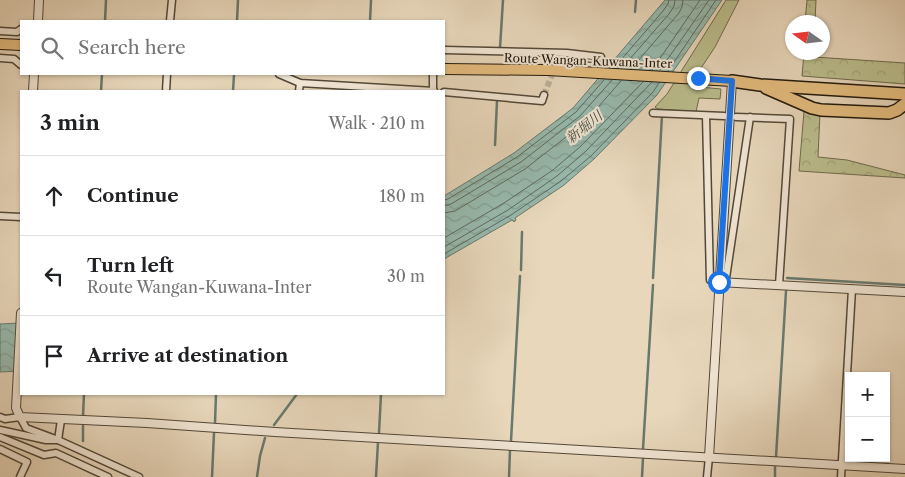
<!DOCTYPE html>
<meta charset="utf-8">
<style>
:root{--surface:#fff;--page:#f6f6f6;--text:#202124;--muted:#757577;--line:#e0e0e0}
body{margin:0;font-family:"Libre Caslon Text","Noto Serif JP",serif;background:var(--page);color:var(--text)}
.controls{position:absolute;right:15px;bottom:15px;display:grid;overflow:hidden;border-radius:0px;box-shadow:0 1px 4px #0004}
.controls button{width:45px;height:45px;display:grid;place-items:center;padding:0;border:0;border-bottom:1px solid var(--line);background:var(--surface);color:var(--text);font:25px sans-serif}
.compass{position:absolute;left:785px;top:15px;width:45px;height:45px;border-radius:50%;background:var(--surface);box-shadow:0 1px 4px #0004;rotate:284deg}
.stop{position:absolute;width:15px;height:15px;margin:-11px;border:4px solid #1a73e8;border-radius:50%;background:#fff}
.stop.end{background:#1a73e8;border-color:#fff;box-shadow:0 1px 5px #0008}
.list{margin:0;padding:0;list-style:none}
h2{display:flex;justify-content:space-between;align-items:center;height:65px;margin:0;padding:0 20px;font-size:21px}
h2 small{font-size:16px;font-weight:400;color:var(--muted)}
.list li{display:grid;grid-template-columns:32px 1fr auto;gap:15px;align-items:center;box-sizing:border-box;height:80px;padding:0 20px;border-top:1px solid var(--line)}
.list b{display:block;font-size:19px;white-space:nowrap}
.list p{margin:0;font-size:16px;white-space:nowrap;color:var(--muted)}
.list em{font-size:16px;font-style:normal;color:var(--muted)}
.icon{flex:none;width:28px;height:28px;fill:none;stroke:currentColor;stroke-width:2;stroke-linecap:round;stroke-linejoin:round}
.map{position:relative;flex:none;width:905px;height:477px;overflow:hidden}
.search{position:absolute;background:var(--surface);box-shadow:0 1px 4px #0004;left:20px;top:20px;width:425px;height:55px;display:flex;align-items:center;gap:12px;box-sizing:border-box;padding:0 18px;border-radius:0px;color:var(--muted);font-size:19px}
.panel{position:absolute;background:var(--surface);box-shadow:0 1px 4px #0004;left:20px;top:90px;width:425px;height:305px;border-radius:0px}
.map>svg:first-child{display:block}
.grass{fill:#bbbd8c;stroke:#6e6a4c}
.forest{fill:url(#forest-crowns);stroke:#6e6a4c}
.water{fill:url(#water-waves);stroke:#67796e}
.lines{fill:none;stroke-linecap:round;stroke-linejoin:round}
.shore{stroke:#5c695e;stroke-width:1}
.stream{stroke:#67796e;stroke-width:2.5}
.minor-tunnel{stroke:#c0b198;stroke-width:6;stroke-dasharray:6 3;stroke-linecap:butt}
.minor-casing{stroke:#524838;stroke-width:9}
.tertiary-casing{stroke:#524838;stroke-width:10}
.primary-casing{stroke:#20180d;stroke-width:12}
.motorway-casing{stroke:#20180d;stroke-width:14}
.minor{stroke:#f0e5d3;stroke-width:6}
.tertiary{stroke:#f0e5d3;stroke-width:8}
.primary{stroke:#e4bc7e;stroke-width:10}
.motorway{stroke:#e4bc7e;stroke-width:11}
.route{stroke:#1a73e8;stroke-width:6}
.labels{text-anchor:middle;stroke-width:4;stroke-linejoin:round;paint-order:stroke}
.street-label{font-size:12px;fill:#20180d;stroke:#f0e5d3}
.water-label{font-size:14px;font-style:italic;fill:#4a5145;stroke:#f0e5d3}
</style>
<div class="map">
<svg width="905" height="477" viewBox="0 0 905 477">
<defs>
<pattern id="forest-crowns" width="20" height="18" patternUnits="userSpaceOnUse" patternTransform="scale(1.25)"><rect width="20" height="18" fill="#bbbd8c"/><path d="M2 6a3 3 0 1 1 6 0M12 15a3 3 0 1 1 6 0" fill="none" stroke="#a0a278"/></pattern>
<pattern id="water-waves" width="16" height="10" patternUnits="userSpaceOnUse" patternTransform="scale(1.25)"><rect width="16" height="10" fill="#97baae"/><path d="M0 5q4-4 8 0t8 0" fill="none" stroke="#829f94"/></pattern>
</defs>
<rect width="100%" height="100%" fill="#e8d7bb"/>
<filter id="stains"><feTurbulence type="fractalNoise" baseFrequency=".004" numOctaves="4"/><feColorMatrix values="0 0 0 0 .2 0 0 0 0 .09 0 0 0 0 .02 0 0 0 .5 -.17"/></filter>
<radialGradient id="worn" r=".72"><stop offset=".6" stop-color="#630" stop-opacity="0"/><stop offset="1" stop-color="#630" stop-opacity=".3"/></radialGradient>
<path class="grass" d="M726 0H739L715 47 689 86 721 89 720 99 699 98 696 112 658 109 655 107 667 94Z"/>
<g class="forest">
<path d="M807 0H816L815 22H805Z"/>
<path d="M804 53H813L814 57 905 63V84L802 76Z"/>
<path d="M804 111 820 113 818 157 847 160 905 175V178L799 171Z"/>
</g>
<g class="water">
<path d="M665 0H722L657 95 594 159 564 185 515 218 516 220 514 222 512 220 444 259V196L514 153 573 108Z"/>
<path d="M21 323V371L0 372V324Z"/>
</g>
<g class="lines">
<g class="shore">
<path d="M614 68 663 11 668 4 669 0"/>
<path d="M622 68 669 14 674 6 675 0"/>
<path d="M631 69 679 13 682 7 683 0"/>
<path d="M652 70 700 0"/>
<path d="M660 70 709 0"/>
<path d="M668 71 716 0"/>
<path d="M444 200 448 199 517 157 576 112 604 80"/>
<path d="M444 206 451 204 521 162 580 116 612 80"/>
<path d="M444 213 455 211 525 169 584 123 621 81"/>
<path d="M444 238 504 203 553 170 581 146 643 82"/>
<path d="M444 247 508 210 557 176 586 151 652 82"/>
<path d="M444 254 511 215 561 181 591 156 653 92 659 83"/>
</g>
<g class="stream">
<path d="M635 12 636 0"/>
<path d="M105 21 106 0"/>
<path d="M237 21 238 0"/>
<path d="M370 21 371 0"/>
<path d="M500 48 503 0"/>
<path d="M101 91 102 74"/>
<path d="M233 91 234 75"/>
<path d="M495 145 497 101"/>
<path d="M521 270 522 232"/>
<path d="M653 278 662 115"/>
<path d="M787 278 905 285"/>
<path d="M83 416 84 394"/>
<path d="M215 423 216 394"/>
<path d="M274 425 297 394"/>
<path d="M379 433 381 394"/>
<path d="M83 441V426"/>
<path d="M511 441 520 276"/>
<path d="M643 449 653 285"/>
<path d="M776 457 786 291"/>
<path d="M212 477 214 433"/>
<path d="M257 477 260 456 265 438"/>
<path d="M376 477 378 442"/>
<path d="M509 477 510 450"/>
<path d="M642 477 643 458"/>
<path d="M775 477V466"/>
</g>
<path class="minor-tunnel" d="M544 95 558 60"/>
<defs>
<g id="minor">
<path d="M170 21 172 0"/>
<path d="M0 31 17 32 21 29"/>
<path d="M444 50 567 53 601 57"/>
<path d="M0 58 14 59 21 65"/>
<path d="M279 74 300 83 434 91"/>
<path d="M166 91 167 74"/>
<path d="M299 91 300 83"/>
<path d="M433 91V74"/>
<path d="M444 92 542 101 544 95"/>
<path d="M653 113 724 116"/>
<path d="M706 116 710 280 719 282 726 278 750 117"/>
<path d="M736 117 790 119 779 285"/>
<path d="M0 216 21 217"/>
<path d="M0 417 5 419 20 417 26 428 58 440 139 477"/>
<path d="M0 430 46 440H58L61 420"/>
<path d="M0 437 44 455 56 453 108 477"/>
<path d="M0 449 27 462 20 477"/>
<path d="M707 477 709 457"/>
<path d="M841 477 852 289"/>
</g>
<g id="tertiary">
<path d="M38 21 39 0"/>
<path d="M33 91 34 74"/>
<path d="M719 282 905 292"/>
<path d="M21 313 16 408 20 417 147 423 275 432 905 469"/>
<path d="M709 457 732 81"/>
</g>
<g id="primary">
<path d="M0 44 21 45"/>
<path d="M444 69 548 70 732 81"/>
</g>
<g id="motorway">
<path d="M732 81 760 85 905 94"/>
<path d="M766 88 812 108 821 110 889 113 897 110 905 104"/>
</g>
</defs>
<use href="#minor" class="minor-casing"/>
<use href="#tertiary" class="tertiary-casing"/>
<use href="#primary" class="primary-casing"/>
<use href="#motorway" class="motorway-casing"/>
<use href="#minor" class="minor"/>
<use href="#tertiary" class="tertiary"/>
<use href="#primary" class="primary"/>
<use href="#motorway" class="motorway"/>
</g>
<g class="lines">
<path class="route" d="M698 78 732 81 719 282"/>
</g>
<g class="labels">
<g class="street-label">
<text transform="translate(588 61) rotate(2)" y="4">Route Wangan-Kuwana-Inter</text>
</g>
<g class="water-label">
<text transform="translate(584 127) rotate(-39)" y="5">新堀川</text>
</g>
</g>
<rect width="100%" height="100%" filter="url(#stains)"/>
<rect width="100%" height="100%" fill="url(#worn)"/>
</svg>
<div class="controls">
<button>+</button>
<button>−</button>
</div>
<svg class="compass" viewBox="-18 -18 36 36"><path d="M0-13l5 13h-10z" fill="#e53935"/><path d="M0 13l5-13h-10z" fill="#757577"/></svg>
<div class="stop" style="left:719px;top:282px"></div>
<div class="stop end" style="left:698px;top:78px"></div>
<div class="search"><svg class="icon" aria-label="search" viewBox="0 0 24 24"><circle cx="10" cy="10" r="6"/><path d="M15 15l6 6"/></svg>Search here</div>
<section class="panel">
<h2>3 min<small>Walk · 210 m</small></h2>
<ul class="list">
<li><svg class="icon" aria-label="ahead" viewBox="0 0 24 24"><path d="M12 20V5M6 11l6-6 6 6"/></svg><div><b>Continue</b></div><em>180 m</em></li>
<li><svg class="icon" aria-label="left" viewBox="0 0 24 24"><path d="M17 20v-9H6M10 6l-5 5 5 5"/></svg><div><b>Turn left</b><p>Route Wangan-Kuwana-Inter</p></div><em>30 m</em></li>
<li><svg class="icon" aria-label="arrive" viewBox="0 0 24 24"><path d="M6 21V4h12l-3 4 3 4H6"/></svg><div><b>Arrive at destination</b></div></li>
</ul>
</section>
</div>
